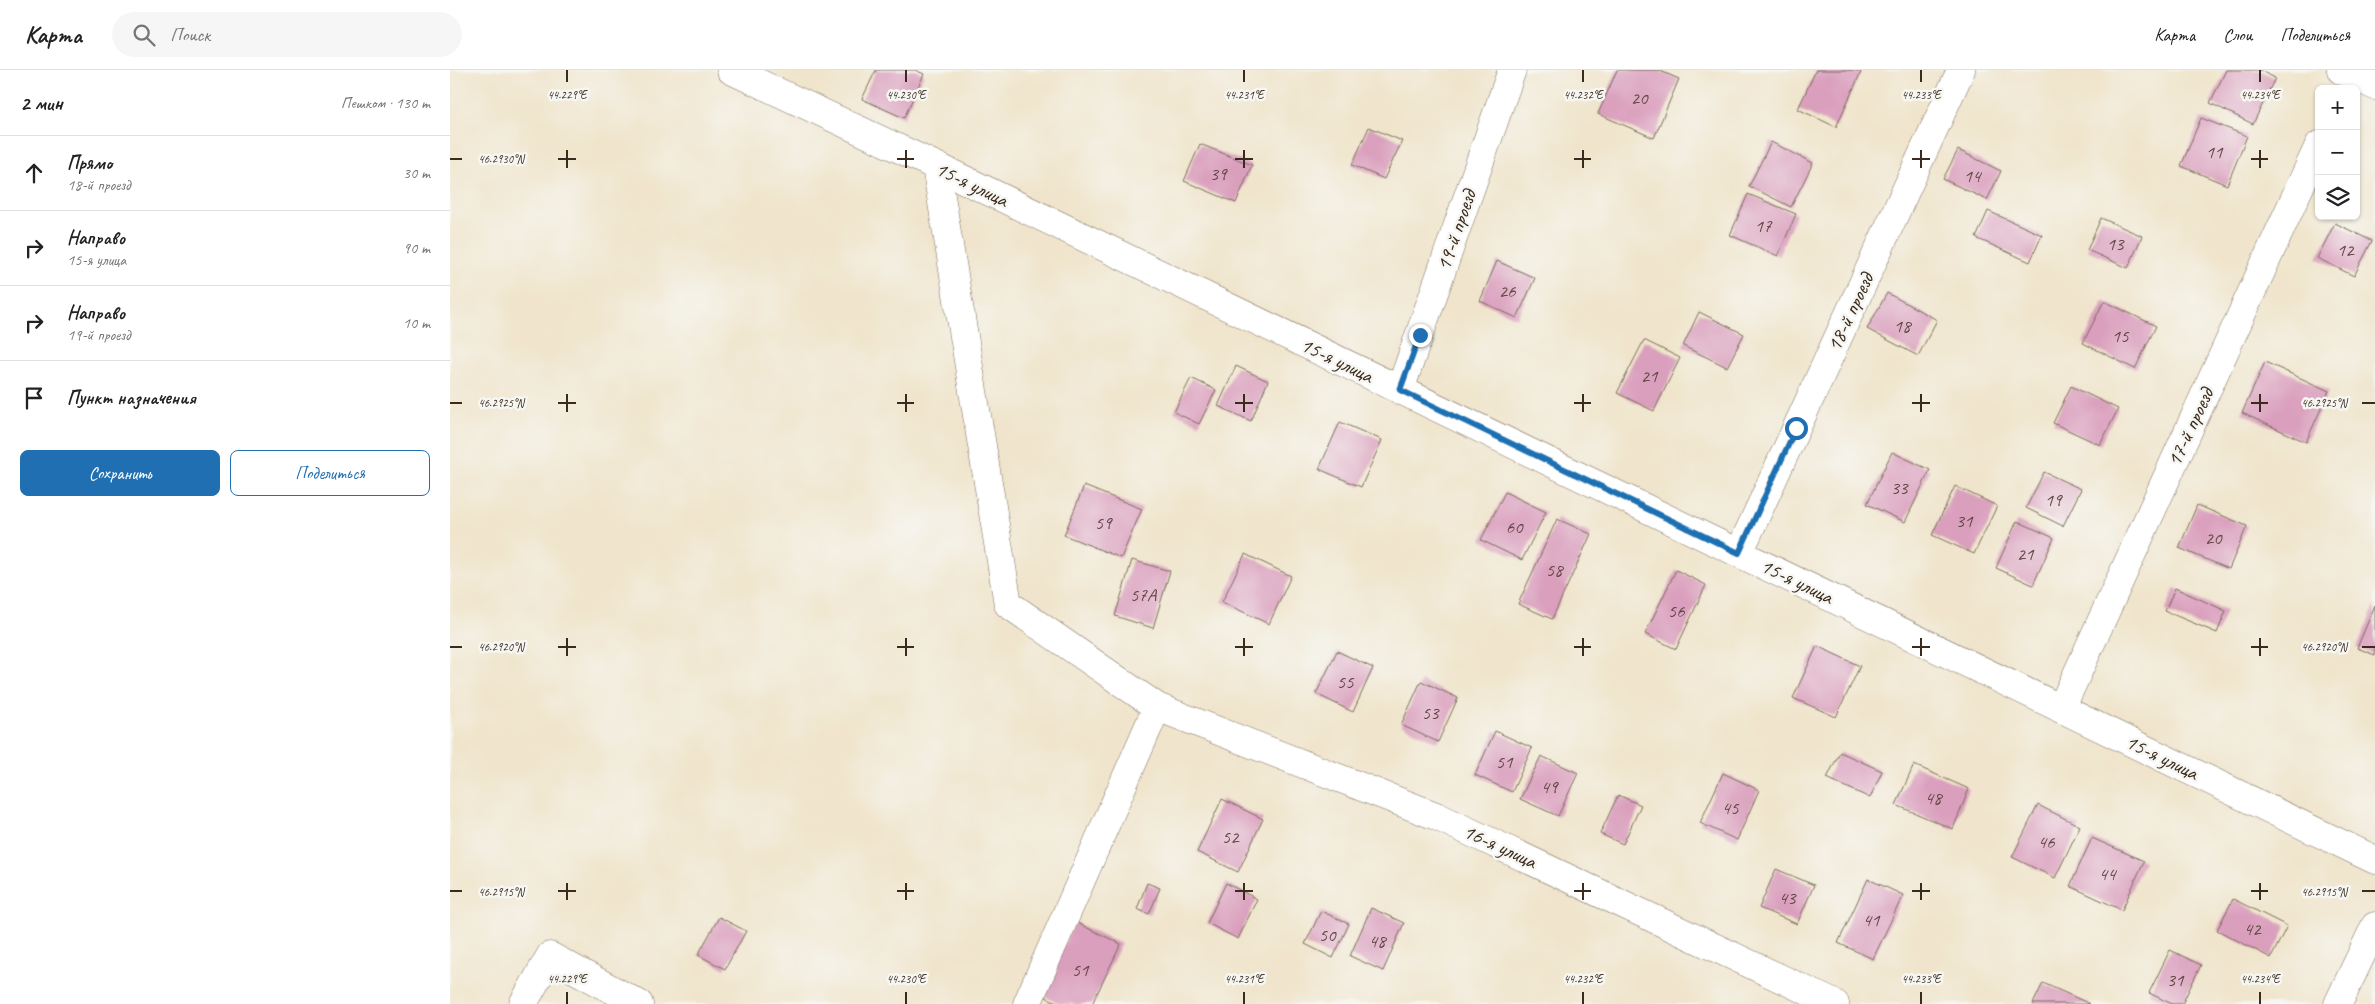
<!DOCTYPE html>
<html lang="ru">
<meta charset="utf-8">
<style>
:root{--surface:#fff;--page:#f6f6f6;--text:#222;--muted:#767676;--line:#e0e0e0;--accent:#1f6fb2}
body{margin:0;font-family:Caveat,sans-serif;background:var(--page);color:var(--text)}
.controls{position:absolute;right:15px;top:15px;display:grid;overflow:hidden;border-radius:8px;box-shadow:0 1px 4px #0004}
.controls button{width:45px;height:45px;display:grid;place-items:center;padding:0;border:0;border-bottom:1px solid var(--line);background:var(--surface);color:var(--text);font:25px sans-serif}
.stop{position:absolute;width:15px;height:15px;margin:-11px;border:4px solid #1f6fb2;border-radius:50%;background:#fff}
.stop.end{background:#1f6fb2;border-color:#fff;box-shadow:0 1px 5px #0008}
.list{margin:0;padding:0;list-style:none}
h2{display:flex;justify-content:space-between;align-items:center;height:65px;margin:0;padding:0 20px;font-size:21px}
h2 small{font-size:16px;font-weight:400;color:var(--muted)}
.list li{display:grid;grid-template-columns:32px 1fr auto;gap:15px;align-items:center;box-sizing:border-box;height:75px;padding:0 20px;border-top:1px solid var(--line)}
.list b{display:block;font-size:19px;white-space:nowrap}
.list p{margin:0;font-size:16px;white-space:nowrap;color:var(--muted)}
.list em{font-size:16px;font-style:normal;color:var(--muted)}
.actions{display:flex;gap:10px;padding:15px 20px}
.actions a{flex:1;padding:11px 0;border:1px solid var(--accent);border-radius:8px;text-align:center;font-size:18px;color:var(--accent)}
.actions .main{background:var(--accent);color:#fff}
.icon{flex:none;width:28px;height:28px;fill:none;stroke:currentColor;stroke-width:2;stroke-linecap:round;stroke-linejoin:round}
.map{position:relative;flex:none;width:1925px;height:934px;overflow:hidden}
header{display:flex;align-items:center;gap:30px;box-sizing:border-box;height:70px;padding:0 25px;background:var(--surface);border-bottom:1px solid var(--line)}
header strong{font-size:24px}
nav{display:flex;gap:28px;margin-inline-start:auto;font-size:18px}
.search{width:350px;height:45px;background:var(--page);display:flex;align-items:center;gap:12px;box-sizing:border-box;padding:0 18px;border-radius:28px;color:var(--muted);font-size:19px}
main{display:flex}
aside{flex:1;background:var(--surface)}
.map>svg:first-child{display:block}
.building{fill:#da9fbd}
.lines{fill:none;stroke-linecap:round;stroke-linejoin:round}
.minor-casing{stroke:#7a6b5b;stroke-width:29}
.minor{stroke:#fff;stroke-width:28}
.route{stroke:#1f6fb2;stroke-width:6}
.ticks{fill:none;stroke:#3b2a1e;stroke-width:2}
.labels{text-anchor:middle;stroke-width:5;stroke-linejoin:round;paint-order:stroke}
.number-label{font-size:19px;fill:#634746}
.street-label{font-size:21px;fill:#3b2a1e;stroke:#f6f6f2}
.ticks-label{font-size:12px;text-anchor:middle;fill:#3b2a1e;stroke:#f6f6f2;stroke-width:5;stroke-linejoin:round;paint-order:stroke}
</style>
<header>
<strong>Карта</strong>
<div class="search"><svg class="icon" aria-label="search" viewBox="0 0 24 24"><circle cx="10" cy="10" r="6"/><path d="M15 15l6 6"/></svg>Поиск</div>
<nav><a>Карта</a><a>Слои</a><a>Поделиться</a></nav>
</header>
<main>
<aside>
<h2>2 мин<small>Пешком · 130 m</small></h2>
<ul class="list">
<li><svg class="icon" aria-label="ahead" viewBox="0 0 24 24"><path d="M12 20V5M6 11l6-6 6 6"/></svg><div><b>Прямо</b><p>18-й проезд</p></div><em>30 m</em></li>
<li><svg class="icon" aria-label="right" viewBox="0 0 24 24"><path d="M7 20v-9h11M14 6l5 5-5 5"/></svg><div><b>Направо</b><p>15-я улица</p></div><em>90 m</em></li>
<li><svg class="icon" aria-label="right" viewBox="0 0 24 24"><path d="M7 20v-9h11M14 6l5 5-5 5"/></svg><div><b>Направо</b><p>19-й проезд</p></div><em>10 m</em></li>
<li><svg class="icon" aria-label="arrive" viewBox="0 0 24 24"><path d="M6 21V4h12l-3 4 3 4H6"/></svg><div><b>Пункт назначения</b></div></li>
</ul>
<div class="actions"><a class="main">Сохранить</a><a>Поделиться</a></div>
</aside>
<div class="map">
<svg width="1925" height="934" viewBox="0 0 1925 934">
<rect width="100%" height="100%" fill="#f6f6f2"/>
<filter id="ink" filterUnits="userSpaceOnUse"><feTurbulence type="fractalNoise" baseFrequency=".02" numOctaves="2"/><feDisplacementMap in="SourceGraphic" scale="10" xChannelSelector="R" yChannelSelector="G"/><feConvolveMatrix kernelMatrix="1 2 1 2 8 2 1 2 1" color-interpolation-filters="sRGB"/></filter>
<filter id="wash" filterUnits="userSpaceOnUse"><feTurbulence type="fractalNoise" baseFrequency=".0096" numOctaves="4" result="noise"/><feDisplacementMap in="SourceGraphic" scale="20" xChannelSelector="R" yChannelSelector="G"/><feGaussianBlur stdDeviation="1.12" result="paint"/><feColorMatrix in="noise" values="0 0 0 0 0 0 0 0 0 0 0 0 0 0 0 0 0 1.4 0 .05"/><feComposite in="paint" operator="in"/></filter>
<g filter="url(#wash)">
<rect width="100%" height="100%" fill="#f0e5cc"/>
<g id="blocks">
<g class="building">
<path d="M426 0H465L474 4 454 48 412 29Z"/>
<path d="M1167 0H1208L1229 9 1204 68 1148 44Z"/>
<path d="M1366 0H1405L1411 2 1386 57 1348 39Z"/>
<path d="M1776 0H1809L1825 8 1803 54 1760 33Z"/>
<path d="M1751 48 1797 66 1777 115 1731 96Z"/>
<path d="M919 57 952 71 934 109 902 95Z"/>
<path d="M1321 72 1363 93 1341 137 1299 116Z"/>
<path d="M750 74 802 95 786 133 734 111Z"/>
<path d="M1508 80 1551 101 1537 130 1493 109Z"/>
<path d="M1298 124 1346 144 1328 186 1280 165Z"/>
<path d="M1538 141 1592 165 1580 192 1526 168Z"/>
<path d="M1651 148 1692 166 1678 198 1637 180Z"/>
<path d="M1885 153 1922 171 1904 206 1867 188Z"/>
<path d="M1047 191 1085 208 1067 248 1030 231Z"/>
<path d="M1437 223 1487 250 1468 286 1417 259Z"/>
<path d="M1654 231 1706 256 1685 299 1633 273Z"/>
<path d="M1249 242 1294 264 1277 297 1233 276Z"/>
<path d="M1194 270 1230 288 1204 341 1167 323Z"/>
<path d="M1815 292 1879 321 1856 372 1792 343Z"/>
<path d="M786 296 818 311 801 351 768 336Z"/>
<path d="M741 308 766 320 749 354 724 342Z"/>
<path d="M1621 316 1668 339 1650 375 1603 353Z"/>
<path d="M890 352 932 370 911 417 869 399Z"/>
<path d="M1442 382 1480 400 1455 452 1417 434Z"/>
<path d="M1594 402 1631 419 1613 456 1576 438Z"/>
<path d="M634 416 692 439 671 488 614 465Z"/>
<path d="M1505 416 1547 436 1524 484 1482 465Z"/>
<path d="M1055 422 1096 442 1072 490 1031 470Z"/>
<path d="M1747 435 1797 456 1779 499 1729 478Z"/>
<path d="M1107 449 1141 464 1102 549 1068 534Z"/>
<path d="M1567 451 1604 468 1583 515 1546 498Z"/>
<path d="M795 484 841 506 819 554 772 532Z"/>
<path d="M682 490 720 501 703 558 665 546Z"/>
<path d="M1226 500 1256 515 1226 579 1195 564Z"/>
<path d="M1725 518 1776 541 1767 563 1715 541Z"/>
<path d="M1925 535V585L1907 578Z"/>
<path d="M1367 576 1410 596 1386 647 1343 628Z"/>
<path d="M887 581 923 598 903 642 866 624Z"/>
<path d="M971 611 1008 628 988 672 951 655Z"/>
<path d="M1045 661 1082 678 1062 722 1025 705Z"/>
<path d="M1390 682 1432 701 1420 728 1377 708Z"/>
<path d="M1091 686 1128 703 1108 746 1070 729Z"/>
<path d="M1464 695 1519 719 1503 759 1446 735Z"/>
<path d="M1273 703 1309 720 1287 770 1250 753Z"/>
<path d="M1168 725 1191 735 1173 774 1150 764Z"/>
<path d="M772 729 813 749 788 802 747 782Z"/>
<path d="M1588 735 1630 756 1605 808 1562 787Z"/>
<path d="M1642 768 1694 791 1672 840 1620 816Z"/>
<path d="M1326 799 1364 815 1347 854 1309 838Z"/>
<path d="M1418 809 1453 825 1423 889 1388 873Z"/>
<path d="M697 813 710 818 699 844 687 839Z"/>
<path d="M776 813 807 829 788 869 757 853Z"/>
<path d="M1783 829 1837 856 1821 888 1767 860Z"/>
<path d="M921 838 954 853 933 901 900 886Z"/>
<path d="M871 841 899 854 883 888 855 874Z"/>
<path d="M269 847 296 861 275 899 248 885Z"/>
<path d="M625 852 671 874 642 934H610L590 924Z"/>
<path d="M1720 880 1751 895 1732 934H1722L1699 923Z"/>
<path d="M1593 913 1640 934H1583Z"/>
</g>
</g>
</g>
<g filter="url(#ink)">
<use href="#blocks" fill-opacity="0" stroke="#7a6b5b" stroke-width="1"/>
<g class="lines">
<defs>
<g id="minor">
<path d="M281 0 486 96 1925 790"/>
<path d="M1891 0 1925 16"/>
<path d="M486 96 558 534 707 637 577 934"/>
<path d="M950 320 1062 0"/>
<path d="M1289 483 1511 0"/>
<path d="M707 637 986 746 1385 934"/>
<path d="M1611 639 1869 75"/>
<path d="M73 934 100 886 189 934"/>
<path d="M1888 934 1925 856"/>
</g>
</defs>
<use href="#minor" class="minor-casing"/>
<use href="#minor" class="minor"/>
</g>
</g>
<g class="lines" filter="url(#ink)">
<path class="route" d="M970 265 950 320 1289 483 1346 358"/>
</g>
<path class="ticks" d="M117 0V12M456 0V12M794 0V12M1133 0V12M1471 0V12M1810 0V12M117 80V98M456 80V98M794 80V98M1133 80V98M1471 80V98M1810 80V98M0 89H12M108 89H126M447 89H464M785 89H803M1124 89H1141M1462 89H1480M1801 89H1818M117 324V342M456 324V342M794 324V342M1133 324V342M1471 324V342M1810 324V342M0 333H12M108 333H126M447 333H464M785 333H803M1124 333H1141M1462 333H1480M1801 333H1818M1912 333H1925M117 568V586M456 568V586M794 568V586M1133 568V586M1471 568V586M1810 568V586M0 577H12M108 577H126M447 577H464M785 577H803M1124 577H1141M1462 577H1480M1801 577H1818M1912 577H1925M117 813V830M456 813V830M794 813V830M1133 813V830M1471 813V830M1810 813V830M0 821H12M108 821H126M447 821H464M785 821H803M1124 821H1141M1462 821H1480M1801 821H1818M1912 821H1925M117 922V934M456 922V934M794 922V934M1133 922V934M1471 922V934M1810 922V934"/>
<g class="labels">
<g class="number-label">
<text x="1189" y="34">20</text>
<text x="1764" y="88">11</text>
<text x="768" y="110">39</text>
<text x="1522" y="112">14</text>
<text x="1313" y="162">17</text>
<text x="1665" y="180">13</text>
<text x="1895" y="186">12</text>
<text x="1057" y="227">26</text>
<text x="1452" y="262">18</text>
<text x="1670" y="272">15</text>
<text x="1199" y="312">21</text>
<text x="1449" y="424">33</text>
<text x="1603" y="436">19</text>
<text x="1514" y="457">31</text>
<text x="653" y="459">59</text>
<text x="1064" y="463">60</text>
<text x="1763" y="474">20</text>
<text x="1575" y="490">21</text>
<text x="1104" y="506">58</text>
<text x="693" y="531">57А</text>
<text x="1226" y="547">56</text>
<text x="895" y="618">55</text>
<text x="980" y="649">53</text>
<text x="1054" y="698">51</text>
<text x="1099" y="723">49</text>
<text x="1483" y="734">48</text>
<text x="1280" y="744">45</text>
<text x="780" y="773">52</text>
<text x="1596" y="778">46</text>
<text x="1657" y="810">44</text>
<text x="1337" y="834">43</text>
<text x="1421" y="856">41</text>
<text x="1802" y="865">42</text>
<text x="877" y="871">50</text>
<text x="927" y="877">48</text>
<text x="630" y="906">51</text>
<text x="1725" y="916">31</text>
</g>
<g class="street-label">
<text transform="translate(522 114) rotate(26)" y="7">15-я улица</text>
<text transform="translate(1006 160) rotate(-71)" y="7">19-й проезд</text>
<text transform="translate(1400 242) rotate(-65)" y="7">18-й проезд</text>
<text transform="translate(887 290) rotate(26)" y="7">15-я улица</text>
<text transform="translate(1740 357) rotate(-65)" y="7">17-й проезд</text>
<text transform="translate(1347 511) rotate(26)" y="7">15-я улица</text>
<text transform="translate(1712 687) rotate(26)" y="7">15-я улица</text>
<text transform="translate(1050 776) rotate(25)" y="7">16-я улица</text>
</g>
</g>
<g class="ticks-label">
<text x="117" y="29">44.229°E</text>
<text x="456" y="29">44.230°E</text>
<text x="794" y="29">44.231°E</text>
<text x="1133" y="29">44.232°E</text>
<text x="1471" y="29">44.233°E</text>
<text x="1810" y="29">44.234°E</text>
<text x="51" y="93">46.2930°N</text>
<text x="51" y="337">46.2925°N</text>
<text x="1874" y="337">46.2925°N</text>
<text x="51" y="581">46.2920°N</text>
<text x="1874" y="581">46.2920°N</text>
<text x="51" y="826">46.2915°N</text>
<text x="1874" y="826">46.2915°N</text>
<text x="117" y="913">44.229°E</text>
<text x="456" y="913">44.230°E</text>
<text x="794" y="913">44.231°E</text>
<text x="1133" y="913">44.232°E</text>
<text x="1471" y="913">44.233°E</text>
<text x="1810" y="913">44.234°E</text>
</g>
</svg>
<div class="controls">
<button>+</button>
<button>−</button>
<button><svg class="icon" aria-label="layers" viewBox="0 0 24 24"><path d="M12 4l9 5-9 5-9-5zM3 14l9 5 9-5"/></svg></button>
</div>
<div class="stop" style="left:1346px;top:358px"></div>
<div class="stop end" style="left:970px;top:265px"></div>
</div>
</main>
